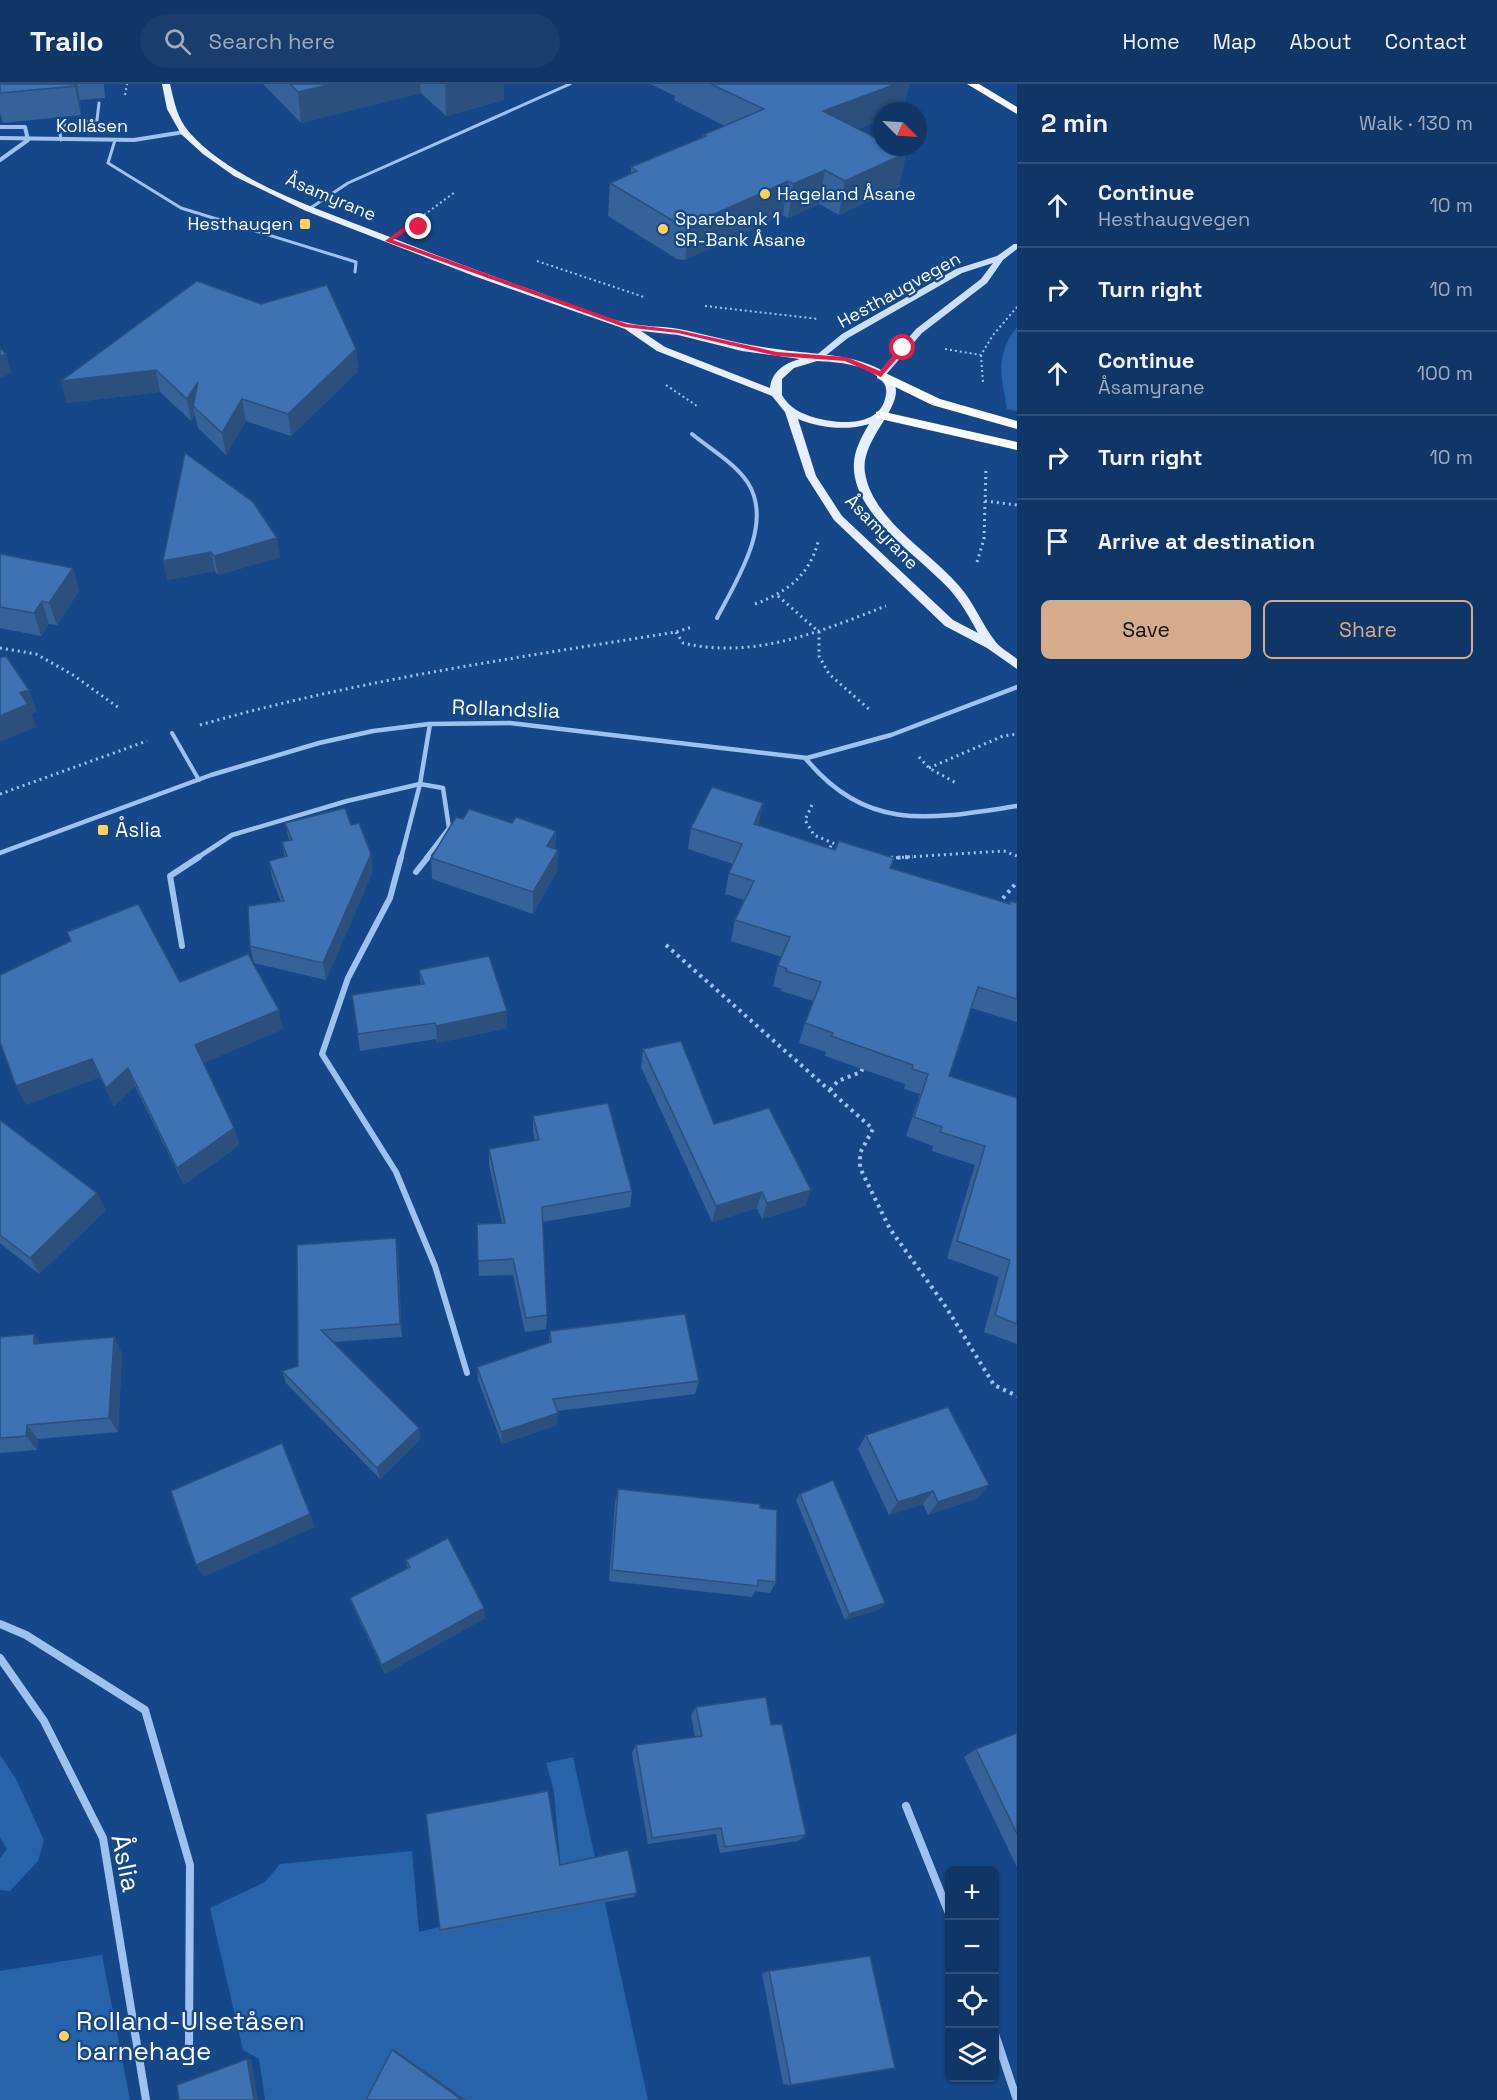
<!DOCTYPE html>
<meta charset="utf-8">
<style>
:root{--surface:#103667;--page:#193e6d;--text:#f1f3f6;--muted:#9cabc0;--line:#30507b;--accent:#d6ab8b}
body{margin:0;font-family:"Space Grotesk",sans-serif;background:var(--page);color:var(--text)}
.controls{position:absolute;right:18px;bottom:18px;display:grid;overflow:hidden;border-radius:9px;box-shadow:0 2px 4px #0004}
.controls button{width:54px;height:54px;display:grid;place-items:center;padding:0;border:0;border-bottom:2px solid var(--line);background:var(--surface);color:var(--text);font:30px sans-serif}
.compass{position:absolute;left:873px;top:18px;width:54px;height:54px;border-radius:50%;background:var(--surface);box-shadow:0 2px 4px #0004;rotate:114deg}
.stop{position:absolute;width:18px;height:18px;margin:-14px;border:4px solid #e11d48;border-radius:50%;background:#fff}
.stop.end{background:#e11d48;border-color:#fff;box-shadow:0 2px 6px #0008}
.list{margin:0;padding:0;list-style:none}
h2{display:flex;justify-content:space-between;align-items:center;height:78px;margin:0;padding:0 24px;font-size:26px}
h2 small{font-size:20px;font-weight:400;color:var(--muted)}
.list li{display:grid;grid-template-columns:39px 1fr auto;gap:18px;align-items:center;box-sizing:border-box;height:84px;padding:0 24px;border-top:2px solid var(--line)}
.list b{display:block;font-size:22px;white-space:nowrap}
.list p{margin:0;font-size:20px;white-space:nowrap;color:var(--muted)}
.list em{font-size:20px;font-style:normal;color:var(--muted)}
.actions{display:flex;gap:12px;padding:18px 24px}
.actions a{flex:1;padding:14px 0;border:2px solid var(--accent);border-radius:9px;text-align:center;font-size:21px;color:var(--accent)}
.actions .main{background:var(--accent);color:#111}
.icon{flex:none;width:33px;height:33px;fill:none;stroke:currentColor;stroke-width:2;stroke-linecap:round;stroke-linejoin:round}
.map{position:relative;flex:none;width:1017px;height:2016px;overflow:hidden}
header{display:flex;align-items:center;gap:36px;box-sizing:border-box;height:84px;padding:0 30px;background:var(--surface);border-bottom:2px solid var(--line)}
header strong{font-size:28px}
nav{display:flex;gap:33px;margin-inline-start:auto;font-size:21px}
.search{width:420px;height:54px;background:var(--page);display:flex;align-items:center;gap:15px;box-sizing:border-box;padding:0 21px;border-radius:33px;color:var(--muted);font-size:22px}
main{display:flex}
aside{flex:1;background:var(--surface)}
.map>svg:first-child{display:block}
.green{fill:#2862a8}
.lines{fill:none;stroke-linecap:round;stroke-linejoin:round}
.path-far2{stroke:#9ec2ef;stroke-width:2;stroke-dasharray:2 3;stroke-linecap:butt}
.path-far1{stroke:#9ec2ef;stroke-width:3;stroke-dasharray:2 4;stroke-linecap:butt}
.path{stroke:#9ec2ef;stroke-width:4;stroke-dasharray:3 4.5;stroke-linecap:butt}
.lane-far1{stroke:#9ec2ef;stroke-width:3}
.lane{stroke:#9ec2ef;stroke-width:4}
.street-far3{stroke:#9ec2ef;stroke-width:4}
.street-far2{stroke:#9ec2ef;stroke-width:4.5}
.street-far1{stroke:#9ec2ef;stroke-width:6}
.street{stroke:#9ec2ef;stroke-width:8}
.secondary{fill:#cbdffa;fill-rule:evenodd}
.primary{fill:#e5efff;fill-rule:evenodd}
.highway{fill:#fff;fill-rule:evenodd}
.wall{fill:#356299}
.shaded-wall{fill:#2b507d}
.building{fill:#3e72b2;stroke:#2b507d;stroke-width:1.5}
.route{fill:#e11d48}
.poi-dot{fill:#ffd05b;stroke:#164889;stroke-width:2}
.labels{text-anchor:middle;stroke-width:4.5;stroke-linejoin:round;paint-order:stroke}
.far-street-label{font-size:18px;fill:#fff;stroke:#164889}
.far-poi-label{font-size:18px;fill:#fff;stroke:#164889;text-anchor:start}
.street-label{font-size:21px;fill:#fff;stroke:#164889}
.poi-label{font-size:21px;fill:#fff;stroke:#164889;text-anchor:start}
.near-street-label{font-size:26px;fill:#fff;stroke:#164889}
.near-poi-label{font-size:26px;fill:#fff;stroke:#164889;text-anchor:start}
</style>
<header>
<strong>Trailo</strong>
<div class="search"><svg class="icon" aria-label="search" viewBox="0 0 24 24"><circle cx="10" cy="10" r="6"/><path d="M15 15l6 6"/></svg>Search here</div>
<nav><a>Home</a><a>Map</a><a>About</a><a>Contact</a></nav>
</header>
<main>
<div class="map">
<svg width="1017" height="2016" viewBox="0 0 1017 2016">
<rect width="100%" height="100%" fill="#164889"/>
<g class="green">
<path d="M1017 243V327L1007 325C1002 293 994 271 1017 243Z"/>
<path d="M0 1671 16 1695 44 1756 38 1777 10 1807 0 1806V1774L7 1765 0 1754Z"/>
<path d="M573 1673 648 2016H265L259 1975 243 1966 210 1824 265 1798 280 1780 412 1767 419 1848 451 1840 564 1825 554 1707 546 1679Z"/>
<path d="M102 1871 130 2016H0V1887Z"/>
</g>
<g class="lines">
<g class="path-far2">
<path d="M125 11 127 0"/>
<path d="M416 137 455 108"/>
<path d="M537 177 644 213"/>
<path d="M705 222 819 235"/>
<path d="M945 265 981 271 993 251 1017 223"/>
<path d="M981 271 983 299"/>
<path d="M666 301 697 322"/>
</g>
<g class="path-far1">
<path d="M985 417 1017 421"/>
<path d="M977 478 984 455 986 384"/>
<path d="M778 512 819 548V572L829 590 871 627"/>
<path d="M755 520C787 508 809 492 818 458"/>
<path d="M676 548 683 559C754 576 821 547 886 522"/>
<path d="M0 564 36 570 73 591 119 624"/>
<path d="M200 641C356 596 516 574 676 548L692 543"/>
<path d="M919 673 929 684 958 700"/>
<path d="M929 684 1003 652 1017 650"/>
<path d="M0 710 147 657"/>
<path d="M812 721 805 736 814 751 842 763"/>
<path d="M828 769 832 759"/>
<path d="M890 774 1004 767 1017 772"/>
</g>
<g class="path">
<path d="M890 774 913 773"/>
<path d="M998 820 1017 798"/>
<path d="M666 861 873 1045 860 1069V1084L890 1145 946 1223 994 1301 1017 1312"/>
<path d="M830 1006 838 997 861 988 864 982"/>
</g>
<g class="lane-far1">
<path d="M61 56 59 42 97 36 99 19"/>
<path d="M115 56 108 79 181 124 356 178 355 188"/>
<path d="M309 125 348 99 570 0"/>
</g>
<g class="lane">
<path d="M692 350C710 365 735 379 748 399 774 440 736 497 717 534"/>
<path d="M172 649 199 696"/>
</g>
<g class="street-far3">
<path d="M0 43H25L28 56 0 76"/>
<path d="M0 54 134 56 184 48"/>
</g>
<g class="street-far2">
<path d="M806 675C868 749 931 735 1017 722"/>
<path d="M0 769 211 691 319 659 373 647 429 640 510 639 807 674 891 651 1017 603"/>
<path d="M197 774 232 751 347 717 420 700 443 704 449 744 426 774"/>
<path d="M401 774 420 700 430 640"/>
</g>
<g class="street-far1">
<path d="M401 773 390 814 348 894 322 970 396 1088 435 1182 467 1289"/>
<path d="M416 788 428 773"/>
<path d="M182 862 170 792 199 773"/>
</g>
<g class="street">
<path d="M0 1540 26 1551 145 1626 190 1781 189 1963"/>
<path d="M0 1574 44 1637 103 1754 146 2016"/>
<path d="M906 1722 950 1832"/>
<path d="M994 1947 1017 2016"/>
</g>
<path class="secondary" d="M1014 160H1017V165L1003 176 987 199 922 249 884 293 877 291 916 245 981 195 993 179 962 189 848 254 820 276 813 274 842 250 956 185 997 172Z"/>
<path class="primary" d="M162 0H170C174 17 177 34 189 48 233 98 316 124 377 148 427 168 478 187 529 205 561 216 594 232 628 239 644 243 662 242 679 245 712 252 743 261 776 265 807 270 843 269 873 282 932 307 858 346 865 389 873 437 931 468 960 503 974 519 982 540 995 557 1000 564 1010 569 1017 575V585L987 564 945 542 834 436 806 392 785 328 772 312 657 267 625 245 474 192 306 127 234 92 203 70 181 50 167 25ZM641 247 678 251 742 267 800 275C785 279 772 287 770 304L665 263ZM817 277C837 278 869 280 883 298 887 303 887 309 885 315 878 343 838 340 816 334 802 330 789 324 782 311V295L794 284ZM798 335C820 344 846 347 869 340 862 352 855 365 854 378 850 430 921 473 951 507 962 520 970 534 978 549L953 536 842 432 816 392Z"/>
<g class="highway">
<path d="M967 0H979L1017 23V30Z"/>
<path d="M881 287 940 315 1017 337V345L932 321 877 294V288Z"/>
<path d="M880 327 1017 358V366L876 334V328Z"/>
</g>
</g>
<g class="wall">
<path d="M0 0H104L105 14 80 16 81 31 3 39 0 29Z"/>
<path d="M263 0H504V16L446 32 421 9 301 39Z"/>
<path d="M650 0H909L903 27H882V36L858 45 906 69 899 103 839 131 819 120 788 134 783 131 685 176 677 175 608 132 610 99 631 90V83L703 53V51L725 42 674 16 675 12Z"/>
<path d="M197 197 356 265 358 287 291 352 246 337 226 371 198 344 195 331 191 337 160 308 67 319 61 297Z"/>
<path d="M185 369 280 473 218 491 215 487 167 496Z"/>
<path d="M0 470 73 484 79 507 57 541 49 540 41 552 0 544Z"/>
<path d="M463 735 512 739 556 747 555 765 558 766 557 787 533 830 432 795 431 774Z"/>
<path d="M285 739 351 741 373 787 326 896 254 879 250 862 281 818 272 794 269 777 285 773 282 758 289 756Z"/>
<path d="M758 742 835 766 894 774 891 784 1009 820 1017 819V938L971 924 949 992 1017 1014V1260L984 1248 999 1193 947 1174 975 1081 932 1067 933 1062 906 1052 920 1010 904 1005 905 1000 825 972 826 968 799 959 805 939 813 917 781 907 782 905 773 902 778 881 782 873 731 857 735 836 744 816 725 810 729 789 733 780 688 765 691 744Z"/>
<path d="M67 848 180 898 283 945 203 979 234 1044 239 1061 184 1101 135 1002 114 1022 100 993 26 1021 70 857Z"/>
<path d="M419 886 507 944 437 959 436 955 360 967 352 911 421 901Z"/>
<path d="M643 965 714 1040 805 1122 762 1135 757 1124 712 1138 641 983Z"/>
<path d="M533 1032 632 1107 630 1123 543 1138 547 1231 546 1245 525 1248 513 1191 479 1192 477 1140 502 1139 489 1081V1065L535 1057 533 1049Z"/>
<path d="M0 1036 106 1126 39 1190 0 1159Z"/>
<path d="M297 1161 398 1168 402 1253 333 1258 419 1344 420 1356 380 1395 286 1299 282 1287 298 1282Z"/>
<path d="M550 1247 699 1297 695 1310 557 1327V1341L502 1360 478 1296 477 1283 549 1258Z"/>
<path d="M34 1250 40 1259 122 1269 118 1348 38 1355 37 1366 0 1369V1253Z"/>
<path d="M866 1351 978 1414 928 1431 923 1420 889 1431 858 1365Z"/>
<path d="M618 1405 760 1424 776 1498 770 1509 755 1507 752 1513 609 1497 615 1418Z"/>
<path d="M800 1410 880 1525 845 1536 796 1416Z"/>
<path d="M406 1476 485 1534 385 1590 354 1525 350 1514 407 1484Z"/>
<path d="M696 1623 771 1641 806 1751 798 1757 720 1769 716 1750 648 1760 632 1669 636 1661 695 1653 691 1631Z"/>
<path d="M1017 1649V1783L964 1673 976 1665Z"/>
<path d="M560 1781 637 1809 633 1813 442 1849 440 1846Z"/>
<path d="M769 1887 791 2001 783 2000 762 1889Z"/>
</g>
<g class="shaded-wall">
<path d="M74 0H77L80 16 81 31Z"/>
<path d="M332 0H420L421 9 301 39 298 8Z"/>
<path d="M447 0H504V16L446 32 445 1Z"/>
<path d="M896 0H909L903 27H882V36L818 60 823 27Z"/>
<path d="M906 69 899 103 839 131 845 97Z"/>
<path d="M825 86 819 120 788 134 793 100Z"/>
<path d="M788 97 783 131 685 176 688 142Z"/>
<path d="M356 265 358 287 291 352 288 330Z"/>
<path d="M6 270 12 289 0 294V272Z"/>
<path d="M156 286 160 308 67 319 61 297Z"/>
<path d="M198 298 193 322 195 331 191 337 187 315Z"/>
<path d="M242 315 246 337 226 371 222 349Z"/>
<path d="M277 454 280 473 218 491 214 472Z"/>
<path d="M211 468 215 487 167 496 163 477Z"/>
<path d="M73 484 79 507 57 541 49 519Z"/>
<path d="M42 517 49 540 41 552 34 529Z"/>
<path d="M29 606 37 628 32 630 36 643 0 658V632L20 609Z"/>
<path d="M763 719 759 741 749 762 754 740Z"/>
<path d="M556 747 555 768 547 762Z"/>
<path d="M558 766 557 787 533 830V808Z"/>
<path d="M371 770 373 787 326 896 323 879Z"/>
<path d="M279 926 283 945 201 980 195 961Z"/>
<path d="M507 927V944L437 959 436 942Z"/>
<path d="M92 975 100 993 26 1021 16 1002Z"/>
<path d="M128 984 135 1002 114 1022 106 1004Z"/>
<path d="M234 1044 239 1061 184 1101 177 1084Z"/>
<path d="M811 1106 805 1122 762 1135 767 1119Z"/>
<path d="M762 1108 757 1124 712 1138 716 1122Z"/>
<path d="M97 1109 106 1126 39 1190 30 1174Z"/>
<path d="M396 1154 398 1168 402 1253 400 1240Z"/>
<path d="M34 1250 45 1266 34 1260Z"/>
<path d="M114 1253 122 1269 118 1348 109 1334Z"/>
<path d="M558 1329 557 1341 502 1360 501 1348Z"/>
<path d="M27 1341 38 1355 37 1366 26 1352Z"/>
<path d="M419 1344 420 1356 380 1395 377 1384Z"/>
<path d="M989 1401 978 1414 928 1431 938 1418Z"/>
<path d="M933 1407 923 1420 889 1431 898 1418Z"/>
<path d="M310 1430 315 1443 204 1493 196 1481Z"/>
<path d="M885 1519 880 1525 845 1536 849 1530Z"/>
<path d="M484 1524 485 1534 385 1590 382 1581Z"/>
<path d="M392 1966H395L466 2016H462Z"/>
<path d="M247 1975H251L258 2016H254Z"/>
</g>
<g class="building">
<path d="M0 0H74L75 2 0 9Z"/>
<path d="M290 0H332L298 8Z"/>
<path d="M711 0H896L823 27 882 57V63H893L906 69 845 97 825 86 793 100 788 97 688 142 680 141 610 99 637 87 631 83 706 52 703 51 764 25Z"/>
<path d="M197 197 261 220 327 201 356 265 288 330 242 315 222 349 193 322 198 298 187 315 156 286 61 297Z"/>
<path d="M0 264 6 270 0 272Z"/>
<path d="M185 369 253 418 277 454 214 472 211 468 163 477Z"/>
<path d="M0 470 73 484 49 519 42 517 34 529 0 523Z"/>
<path d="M6 572 29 606 20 609 28 620 0 632V574Z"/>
<path d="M712 703 763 719 754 740 835 766 839 757 894 774 890 784 1010 820V817L1017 819V915L978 903 949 992 1017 1014V1240L995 1231 1010 1176 957 1157 985 1062 940 1048 942 1043 914 1033 928 990 912 985 913 981 831 952 833 949 805 939 821 898 786 887 787 885 778 881 790 853 735 836 754 797 729 789 742 760 691 744Z"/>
<path d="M345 724 351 741 359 739 371 770 323 879 250 862 248 822 284 817 269 777 287 772 282 758 292 756 285 739Z"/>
<path d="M469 725 512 739 516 733 556 747 547 762 558 766 533 808 431 774 456 733 463 735Z"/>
<path d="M138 820 180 898 248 870 279 926 195 961 234 1044 177 1084 128 984 106 1004 92 975 16 1002 0 958V891L71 857 67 848Z"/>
<path d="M489 872 507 927 436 942 435 939 358 950 352 911 424 900 419 886Z"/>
<path d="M681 957 714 1040 769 1024 811 1106 767 1119 762 1108 716 1122 643 965Z"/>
<path d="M608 1019 632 1107 542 1123 547 1231 526 1234 513 1175 478 1177 477 1140 505 1139 489 1065 539 1056 533 1032Z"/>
<path d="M0 1036 97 1109 30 1174 0 1151Z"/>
<path d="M396 1154 400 1240 321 1246 419 1344 377 1384 282 1287 298 1282 297 1161Z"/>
<path d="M685 1230 699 1297 553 1315 558 1329 501 1348 477 1283 551 1258 550 1247Z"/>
<path d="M34 1250V1260L114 1253 109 1334 27 1341 26 1352 0 1354V1253Z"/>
<path d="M948 1323 989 1401 938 1418 933 1407 898 1418 866 1351Z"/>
<path d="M282 1359 310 1430 196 1481 171 1407Z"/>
<path d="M833 1396 885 1519 849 1530 800 1410Z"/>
<path d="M618 1405 760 1420V1424L777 1426 776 1498 758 1496V1502L612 1486Z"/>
<path d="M448 1454 484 1524 382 1581 350 1514 410 1483 406 1476Z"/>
<path d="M766 1613 771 1641 782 1640 806 1751 725 1763 721 1744 652 1754 636 1661 702 1652 696 1623Z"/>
<path d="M1017 1649V1750L976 1665Z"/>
<path d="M548 1707 560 1781 628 1766 637 1809 440 1846 426 1730Z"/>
<path d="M870 1872 895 1984 791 2001 769 1887Z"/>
<path d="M392 1966 462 2016H366Z"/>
<path d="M247 1975 254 2016H179L177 2001Z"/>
</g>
<path class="route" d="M421 142V144L408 146 393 156 627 240 678 246 777 268 846 273 880 287 901 262 906 264 881 293 845 277 777 272 678 249 624 243 385 157 404 143Z"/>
<g class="poi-dot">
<circle cx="765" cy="110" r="6"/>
<rect x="299" y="134" width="12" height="12" rx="3"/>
<circle cx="663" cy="145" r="6"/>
<rect x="97" y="740" width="12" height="12" rx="3"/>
<circle cx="64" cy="1952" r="6"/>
</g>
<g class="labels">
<g class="far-street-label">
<text x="92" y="48">Kollåsen</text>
<text transform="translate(331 113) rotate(23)" y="6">Åsamyrane</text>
<text transform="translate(899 206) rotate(-29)" y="6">Hesthaugvegen</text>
<text transform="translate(882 448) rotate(46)" y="6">Åsamyrane</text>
</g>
<g class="far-poi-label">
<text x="777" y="116">Hageland Åsane</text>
<text x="675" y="141">Sparebank 1<tspan x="675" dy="21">SR-Bank Åsane</tspan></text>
<text x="293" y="146" text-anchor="end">Hesthaugen</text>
</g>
<g class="street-label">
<text transform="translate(506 625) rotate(2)" y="7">Rollandslia</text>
</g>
<g class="poi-label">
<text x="115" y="753">Åslia</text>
</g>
<g class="near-street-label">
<text transform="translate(126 1779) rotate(78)" y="9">Åslia</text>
</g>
<g class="near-poi-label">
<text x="76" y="1946">Rolland-Ulsetåsen<tspan x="76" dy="30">barnehage</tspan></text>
</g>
</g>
</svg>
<div class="controls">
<button>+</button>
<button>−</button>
<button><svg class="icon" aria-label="locate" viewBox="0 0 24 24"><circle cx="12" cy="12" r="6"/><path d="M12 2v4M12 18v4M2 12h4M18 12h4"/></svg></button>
<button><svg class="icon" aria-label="layers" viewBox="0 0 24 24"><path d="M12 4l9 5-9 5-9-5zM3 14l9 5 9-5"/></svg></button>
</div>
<svg class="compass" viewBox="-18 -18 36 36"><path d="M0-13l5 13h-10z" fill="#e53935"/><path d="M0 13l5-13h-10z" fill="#9cabc0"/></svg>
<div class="stop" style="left:903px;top:264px"></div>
<div class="stop end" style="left:419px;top:143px"></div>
</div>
<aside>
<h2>2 min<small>Walk · 130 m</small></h2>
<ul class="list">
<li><svg class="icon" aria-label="ahead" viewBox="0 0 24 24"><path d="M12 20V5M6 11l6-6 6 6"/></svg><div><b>Continue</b><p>Hesthaugvegen</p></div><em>10 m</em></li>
<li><svg class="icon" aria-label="right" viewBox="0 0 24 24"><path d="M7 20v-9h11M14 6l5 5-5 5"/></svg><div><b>Turn right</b></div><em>10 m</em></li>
<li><svg class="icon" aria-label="ahead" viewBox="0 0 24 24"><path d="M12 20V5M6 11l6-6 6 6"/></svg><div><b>Continue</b><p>Åsamyrane</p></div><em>100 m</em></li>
<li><svg class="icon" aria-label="right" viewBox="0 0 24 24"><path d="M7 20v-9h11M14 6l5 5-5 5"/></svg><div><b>Turn right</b></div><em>10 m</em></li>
<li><svg class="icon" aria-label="arrive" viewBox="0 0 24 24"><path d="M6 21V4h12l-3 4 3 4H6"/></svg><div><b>Arrive at destination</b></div></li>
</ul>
<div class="actions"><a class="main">Save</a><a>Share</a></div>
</aside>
</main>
